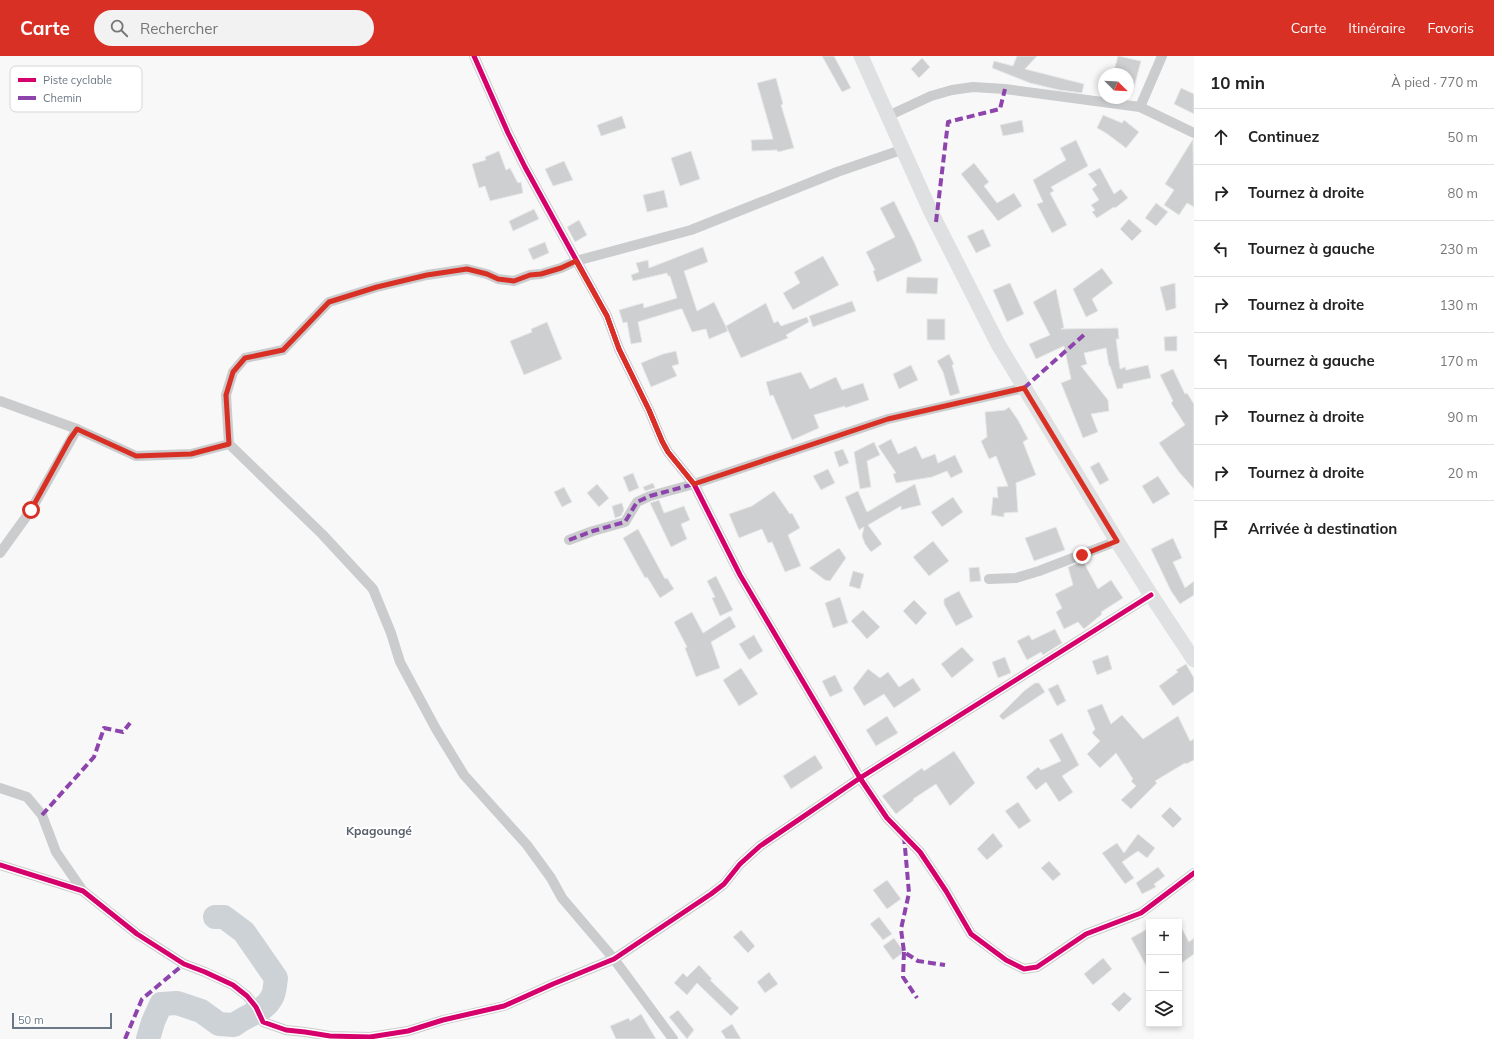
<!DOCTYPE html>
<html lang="fr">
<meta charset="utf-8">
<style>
:root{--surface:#fff;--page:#f2f2f2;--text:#222;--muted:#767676;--line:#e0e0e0;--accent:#d93025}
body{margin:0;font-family:Mulish,sans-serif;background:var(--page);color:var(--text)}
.controls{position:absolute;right:12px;bottom:12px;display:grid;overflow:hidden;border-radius:0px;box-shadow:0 2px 6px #0003}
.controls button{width:36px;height:36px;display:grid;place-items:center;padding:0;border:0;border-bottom:1px solid var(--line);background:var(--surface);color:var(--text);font:20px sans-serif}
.compass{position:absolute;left:1098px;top:12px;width:36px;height:36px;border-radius:50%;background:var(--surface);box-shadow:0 2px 6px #0003;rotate:114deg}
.scale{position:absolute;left:12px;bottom:10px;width:100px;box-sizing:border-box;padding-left:4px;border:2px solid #6b7885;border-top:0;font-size:11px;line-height:14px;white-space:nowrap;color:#6b7885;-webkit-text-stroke:3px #fff;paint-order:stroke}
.stop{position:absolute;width:12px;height:12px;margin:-9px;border:3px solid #d93025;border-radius:50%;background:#fff}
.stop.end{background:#d93025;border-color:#fff;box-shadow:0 1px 4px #0008}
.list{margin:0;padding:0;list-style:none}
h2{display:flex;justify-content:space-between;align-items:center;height:52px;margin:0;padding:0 16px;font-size:17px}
h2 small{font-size:13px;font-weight:400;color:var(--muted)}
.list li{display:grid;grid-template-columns:26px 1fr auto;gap:12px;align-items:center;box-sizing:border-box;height:56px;padding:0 16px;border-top:1px solid var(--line)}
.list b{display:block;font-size:15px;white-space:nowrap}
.list em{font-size:13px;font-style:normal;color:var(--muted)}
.icon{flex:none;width:22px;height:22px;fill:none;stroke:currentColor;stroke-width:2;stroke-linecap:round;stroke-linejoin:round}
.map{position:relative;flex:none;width:1194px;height:983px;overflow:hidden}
header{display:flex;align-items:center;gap:24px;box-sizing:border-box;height:56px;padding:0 20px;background:var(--accent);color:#fff}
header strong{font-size:19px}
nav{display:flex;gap:22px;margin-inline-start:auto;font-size:14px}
.search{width:280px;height:36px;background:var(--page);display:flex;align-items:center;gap:10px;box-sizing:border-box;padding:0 14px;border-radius:22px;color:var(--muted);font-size:15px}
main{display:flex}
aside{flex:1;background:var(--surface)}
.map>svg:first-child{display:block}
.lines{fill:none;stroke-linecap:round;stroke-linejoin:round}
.river{stroke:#cdd2d6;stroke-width:24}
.building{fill:#cdcfd0;stroke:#e8e8e8}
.street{stroke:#cbccce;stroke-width:10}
.secondary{stroke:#dfe0e1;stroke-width:15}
.quiet{stroke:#8e44ad;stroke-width:4;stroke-dasharray:8 4;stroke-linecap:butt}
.cycleway-casing{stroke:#fff;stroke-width:8}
.cycleway{stroke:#d6006c;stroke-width:5}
.route{stroke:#d93025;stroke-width:5}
.labels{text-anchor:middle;stroke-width:4;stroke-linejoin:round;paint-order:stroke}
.quarter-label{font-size:12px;font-weight:bold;fill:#58616b;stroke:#fff}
.key{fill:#fff;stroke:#d3d6da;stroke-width:1}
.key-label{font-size:11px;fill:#6b7885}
</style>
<header>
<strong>Carte</strong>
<div class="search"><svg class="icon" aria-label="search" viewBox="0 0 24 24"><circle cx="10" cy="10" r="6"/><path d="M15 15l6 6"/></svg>Rechercher</div>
<nav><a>Carte</a><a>Itinéraire</a><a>Favoris</a></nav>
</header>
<main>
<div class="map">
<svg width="1194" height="983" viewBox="0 0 1194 983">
<rect width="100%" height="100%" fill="#f8f8f8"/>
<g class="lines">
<path class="river" d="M148 983 153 966 161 948 177 947 201 955 219 968 234 969C246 959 265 956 272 941 275 936 275 928 276 922L244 876 224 861H215"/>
</g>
<g class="building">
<path d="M822 0H834L851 32 842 36Z"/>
<path d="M1017 0H1037L1025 13 1084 28 1082 37 1059 34 1030 27 992 12 994 5 1013 10Z"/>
<path d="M1118 0 1141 5 1132 39H1128V18H1113Z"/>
<path d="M922 2 930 11 919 22 911 13Z"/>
<path d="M776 22 783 48 781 49 794 92 778 96 777 94 752 95 751 84 773 83 757 27Z"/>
<path d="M1181 32 1194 38V58L1174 48Z"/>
<path d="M1103 59 1122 67 1124 64 1139 76 1126 92 1106 77 1097 72Z"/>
<path d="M622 60 626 72 601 80 597 69Z"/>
<path d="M1022 64 1024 76 1003 80 1000 69Z"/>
<path d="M1193 83 1194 151 1187 147 1179 159 1164 149 1174 134 1165 128Z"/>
<path d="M1076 84 1088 110 1051 131 1054 135 1050 137 1067 169 1052 177 1037 148 1043 146 1033 124 1066 104 1060 92Z"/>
<path d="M499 95 506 114 510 112 518 127 521 126 523 137 490 145 485 130 479 132 472 108 486 104 485 101Z"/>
<path d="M691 95 700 123 680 130 671 102Z"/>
<path d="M564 105 573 124 553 130 545 113Z"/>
<path d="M974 107 989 126 984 130 997 147 1014 137 1022 150 998 165 961 118Z"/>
<path d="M1100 112 1114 138 1121 133 1128 142 1115 152 1114 151 1097 162 1092 156 1095 154 1091 149 1099 144 1092 133 1097 129 1088 118Z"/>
<path d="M664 134 668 151 647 156 643 139Z"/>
<path d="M894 145 915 188 922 205 877 226 873 215 875 214 866 196 895 181 880 152Z"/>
<path d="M1156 147 1168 156 1156 170 1145 162Z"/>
<path d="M534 153 539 163 513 175 509 165Z"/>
<path d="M1129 163 1142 175 1132 185 1120 173Z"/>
<path d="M579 164 587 179 575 186 567 171Z"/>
<path d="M983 173 991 190 976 197 967 180Z"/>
<path d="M545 186 549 197 533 204 528 193Z"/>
<path d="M703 191 708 206 684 215 697 255 714 246 728 275 709 283 706 273 692 276 682 253H680L638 266 642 286 631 288 627 266 623 267 619 254 643 247 644 252 677 242 670 220H668L667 217 633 225 631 219 639 216 636 207 648 204 649 212Z"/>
<path d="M823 200 839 229 793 254 783 237 800 227 794 216Z"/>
<path d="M1102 212 1113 227 1092 243 1098 255 1086 261 1073 233Z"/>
<path d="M907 221 938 222 937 238 906 237Z"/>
<path d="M1010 227 1024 258 1007 266 993 234Z"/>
<path d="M1175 227 1176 252 1166 255 1160 231Z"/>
<path d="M1056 233 1064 272 1061 273 1118 272 1119 283H1116L1120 313 1125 311 1126 314 1148 309 1151 322 1123 328V332L1117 333 1110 310H1109L1106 292 1084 297 1087 308 1081 310 1108 344 1109 355 1091 358 1098 376 1083 382 1061 327 1071 323 1064 290 1036 303 1029 288 1050 279 1033 246Z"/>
<path d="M852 245 856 255 813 271 809 260Z"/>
<path d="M766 247 774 267 778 265 781 270 807 261 809 266 786 279 788 282 741 302 726 270Z"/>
<rect x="927" y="263" width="18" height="21"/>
<path d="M547 266 562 303 524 319 510 285 532 276 531 273Z"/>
<path d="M1177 280V295H1165L1164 281Z"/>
<path d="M676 295 679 308 672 310 677 320 651 331 641 307 663 298Z"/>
<path d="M949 298 954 308 952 309 960 337 950 340 943 316 937 305Z"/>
<path d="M911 309 918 324 899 333 893 318Z"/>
<path d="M1173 313 1185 338 1187 337 1194 348V433L1179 416 1159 387 1185 369 1171 347 1173 345 1160 319Z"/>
<path d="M801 316 810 333 836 321 842 334 863 327 869 344 845 352V350L814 359 819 372 792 384 773 339 770 340 766 326Z"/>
<path d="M1009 351 1018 364 1028 383 1023 386 1036 419 1016 427 1018 456 1004 457V461L991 459 993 441 998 442 997 431 1008 430 996 400 989 403 981 385 987 381 985 356 1005 354Z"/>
<path d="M891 383 898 398 916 390 922 403 935 398 938 407 955 399 963 416 951 422 947 415 932 421 896 427 893 418 896 417 878 390Z"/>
<path d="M874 386 880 399 867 405 871 431 860 433 854 396Z"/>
<path d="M843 393 849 407 839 411 834 396Z"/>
<path d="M1099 406 1109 424 1100 429 1090 411Z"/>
<path d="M828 413 835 427 821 434 813 420Z"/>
<path d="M633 417 639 432 629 436 623 421Z"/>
<path d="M1158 420 1170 438 1153 448 1142 430Z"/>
<path d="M653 427 655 432 645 435 643 431Z"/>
<path d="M597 428 609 442 599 451 587 437Z"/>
<path d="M915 428 921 449 901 454V450L868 469 882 488 871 496 865 488 862 480 864 471 859 474 845 441 858 435 867 456Z"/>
<path d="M564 431 572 446 562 451 554 436Z"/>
<path d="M774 435 790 458 792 457 800 472 788 479 801 510 785 516 772 486 768 487 762 473 739 482 729 458 752 450Z"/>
<path d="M953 441 963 456 942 471 931 456Z"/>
<path d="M659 444 664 457 684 450 690 464 681 468 687 483 671 491 650 447Z"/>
<path d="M622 447 624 454 621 460 615 462 612 450Z"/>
<path d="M1056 471 1065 494 1034 505 1025 482Z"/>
<path d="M638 473 665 523 667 522 674 533 660 542 647 521 645 522 623 482Z"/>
<path d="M1173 482 1182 502 1173 506 1185 532 1194 525V539L1180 548 1171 535 1151 493Z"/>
<path d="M933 485 949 505 929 520 913 501Z"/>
<path d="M839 492 846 502 830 525 825 524 809 512Z"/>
<path d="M1083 505 1098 533 1111 524 1123 542 1101 556 1102 558 1084 573 1078 566 1064 573 1056 556 1062 552 1055 538 1073 529 1068 511Z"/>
<path d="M979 511 981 525 970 526 969 512Z"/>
<path d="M853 515 864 518 860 533 849 530Z"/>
<path d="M716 520 733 554 720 560 712 542 715 541 707 525Z"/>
<path d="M959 535 973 561 956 570 944 548V543Z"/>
<path d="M840 541 848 567 833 572 825 547Z"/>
<path d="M914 544 927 557 916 569 903 555Z"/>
<path d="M863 554 880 571 867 583 851 565Z"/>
<path d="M692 556 703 577 730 560 736 571 711 586 720 612 696 621 685 592 687 591 674 566Z"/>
<path d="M1055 573 1062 587 1043 599 1041 596 1027 604 1017 585 1029 579 1032 584Z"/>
<path d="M754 579 763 595 749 604 739 588Z"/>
<path d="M962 591 974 604 952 622 941 608Z"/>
<path d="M1108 599 1112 613 1097 619 1092 605Z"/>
<path d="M1005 601 1011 617 998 622 992 606Z"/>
<path d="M1186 608 1194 622V635L1173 650 1159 630 1178 616 1176 614Z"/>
<path d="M741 612 758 638 739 650 723 624Z"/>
<path d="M868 613 880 622 888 616 899 631 913 622 921 634 894 652 884 638 864 650 853 632Z"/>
<path d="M835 619 843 635 830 641 822 625Z"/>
<path d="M1035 627H1039L1045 636 1003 664 999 660 1024 635Z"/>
<path d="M1058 628 1066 645 1057 650 1048 633Z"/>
<path d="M1102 648 1111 668 1122 659 1143 683 1178 660 1190 685 1194 683V704L1186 708 1185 707 1155 725 1157 727 1131 753 1121 744 1136 730 1131 725 1133 723 1116 697 1100 712 1087 698 1100 685 1092 677 1095 673 1087 654Z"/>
<path d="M887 660 898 677 876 690 866 674Z"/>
<path d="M1062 677 1079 709 1062 720 1073 736 1059 746 1046 726 1036 734 1026 721 1038 711 1041 714 1061 705 1049 684Z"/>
<path d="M954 695 975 727 950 750 936 728 913 743 914 744 896 758 882 740 922 712 924 715Z"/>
<path d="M815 699 823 712 791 733 783 720Z"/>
<path d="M1018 746 1031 765 1019 773 1005 755Z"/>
<path d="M1170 751 1182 763 1173 772 1161 760Z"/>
<path d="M993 777 1003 790 987 804 977 793Z"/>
<path d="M1138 778 1155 792 1147 802 1138 795 1122 806 1134 822 1125 828 1102 797 1117 787 1124 797Z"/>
<path d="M1049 805 1061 818 1053 825 1041 812Z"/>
<path d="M1158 811 1165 820 1154 828 1156 831 1142 838 1136 827Z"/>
<path d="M887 824 901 843 887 853 873 834Z"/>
<path d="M879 861 892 878 883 884 870 868Z"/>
<path d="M1179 867 1189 886 1194 882V898L1179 909Z"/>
<path d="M1149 872V915L1131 882Z"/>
<path d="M741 874 755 890 748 897 733 881Z"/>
<path d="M894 882 904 896 893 904 883 890Z"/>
<path d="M1103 902 1112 913 1093 929 1084 918Z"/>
<path d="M699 909 712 923 710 924 739 952 731 960 697 927 687 939 674 927 683 917 687 921Z"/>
<path d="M769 916 778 928 765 937 757 926Z"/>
<path d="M1124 936 1132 943 1119 956 1111 948Z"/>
<path d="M678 954 694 974 687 983 669 961Z"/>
<path d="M641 958 656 983H616L610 970 629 962 630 965Z"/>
<path d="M732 968 741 983H726L721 975Z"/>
</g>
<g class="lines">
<g class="street">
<path d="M474 0 508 77 525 111 607 260 619 293 649 354 662 385 668 396 694 428 740 519 860 722 1151 539"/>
<path d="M1162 0 1140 51 1194 77"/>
<path d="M888 60 931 40 952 34 973 31 1005 33 1140 51"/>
<path d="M0 345 77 373"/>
<path d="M229 388 322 478 373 533 391 577 400 606 436 673 464 719 527 789 551 822 562 842 614 903 673 983"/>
<path d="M569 484 593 475 625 466 637 446 650 440 694 428 888 363 1024 332"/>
<path d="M0 497 31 454 77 373 136 400 191 398 229 388 226 339 233 316 245 302 283 294 329 246 377 231 427 219 467 213 487 218 498 223 514 225 530 219 541 218 561 212 576 205 691 174 837 116 904 93"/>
<path d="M989 523 1016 522 1039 515 1117 485"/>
<path d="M0 732 27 741 42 759 56 796 83 835"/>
<path d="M0 809 83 835 137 878 184 908 205 916 233 929 247 940 256 951 263 966 286 974 305 976 330 980 370 981 408 975 443 964 504 950 553 928 614 903 711 838 724 828 740 808 760 790 860 722 887 762 920 796 946 835 971 878 1006 904 1024 913 1037 911 1086 878 1141 857 1194 817"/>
</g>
<path class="secondary" d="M861 0 930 154 998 288 1117 485 1151 539 1194 604"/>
<g class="quiet">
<path d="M936 166 948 66 1000 53 1005 33"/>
<path d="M1024 332 1086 277"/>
<path d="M569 484 593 475 625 466 637 446 650 440 694 428"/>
<path d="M42 759 94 701 104 672 123 676 130 667"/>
<path d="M904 780 909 837 901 873 904 896 918 905 945 909"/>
<path d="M904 896 903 921 917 942"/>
<path d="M125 983 142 943 184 908"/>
</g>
<defs>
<g id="cycleway">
<path d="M474 0 508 77 525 111 607 260 619 293 649 354 662 385 668 396 694 428 740 519 860 722 1151 539"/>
<path d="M0 809 83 835 137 878 184 908 205 916 233 929 247 940 256 951 263 966 286 974 305 976 330 980 370 981 408 975 443 964 504 950 553 928 614 903 711 838 724 828 740 808 760 790 860 722 887 762 920 796 946 835 971 878 1006 904 1024 913 1037 911 1086 878 1141 857 1194 817"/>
</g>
</defs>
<use href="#cycleway" class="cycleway-casing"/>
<use href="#cycleway" class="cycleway"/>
</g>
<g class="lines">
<path class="route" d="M31 454 70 383 77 373 136 400 191 398 229 388 226 339 233 316 245 302 283 294 329 246 377 231 427 219 467 213 487 218 498 223 514 225 530 219 541 218 561 212 576 205 607 260 619 293 649 354 662 385 668 396 694 428 888 363 1024 332 1117 485 1082 499"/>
</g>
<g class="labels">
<g class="quarter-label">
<text x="379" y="779">Kpagoungé</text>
</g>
</g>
<rect x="10" y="10" width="132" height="46" rx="6" class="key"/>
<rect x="18" y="22" width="18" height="4" fill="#d6006c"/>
<rect x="18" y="40" width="18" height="4" fill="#8e44ad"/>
<g class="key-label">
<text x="43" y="28">Piste cyclable</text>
<text x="43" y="46">Chemin</text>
</g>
</svg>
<div class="controls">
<button>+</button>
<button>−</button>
<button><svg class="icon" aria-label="layers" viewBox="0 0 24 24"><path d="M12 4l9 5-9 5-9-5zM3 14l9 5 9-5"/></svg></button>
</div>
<svg class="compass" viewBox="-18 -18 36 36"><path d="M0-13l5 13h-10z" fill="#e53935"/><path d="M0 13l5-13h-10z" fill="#767676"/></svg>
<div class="scale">50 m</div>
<div class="stop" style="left:31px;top:454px"></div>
<div class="stop end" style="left:1082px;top:499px"></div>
</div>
<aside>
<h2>10 min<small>À pied · 770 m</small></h2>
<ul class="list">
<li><svg class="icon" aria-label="ahead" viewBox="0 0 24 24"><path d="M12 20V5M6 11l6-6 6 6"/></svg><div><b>Continuez</b></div><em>50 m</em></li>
<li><svg class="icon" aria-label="right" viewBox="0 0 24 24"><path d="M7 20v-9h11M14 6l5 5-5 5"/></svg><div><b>Tournez à droite</b></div><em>80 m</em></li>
<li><svg class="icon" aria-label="left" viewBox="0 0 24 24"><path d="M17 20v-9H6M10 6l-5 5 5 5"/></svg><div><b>Tournez à gauche</b></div><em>230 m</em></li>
<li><svg class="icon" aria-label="right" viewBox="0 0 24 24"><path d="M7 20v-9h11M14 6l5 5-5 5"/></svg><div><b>Tournez à droite</b></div><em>130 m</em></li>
<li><svg class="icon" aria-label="left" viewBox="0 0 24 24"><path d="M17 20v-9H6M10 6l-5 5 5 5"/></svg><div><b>Tournez à gauche</b></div><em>170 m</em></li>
<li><svg class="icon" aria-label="right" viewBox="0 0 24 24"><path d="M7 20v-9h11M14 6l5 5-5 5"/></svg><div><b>Tournez à droite</b></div><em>90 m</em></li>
<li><svg class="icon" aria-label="right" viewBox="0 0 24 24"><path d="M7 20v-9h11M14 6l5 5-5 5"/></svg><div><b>Tournez à droite</b></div><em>20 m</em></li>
<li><svg class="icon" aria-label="arrive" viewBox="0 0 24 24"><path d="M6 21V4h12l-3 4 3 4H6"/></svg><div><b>Arrivée à destination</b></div></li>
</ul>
</aside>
</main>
